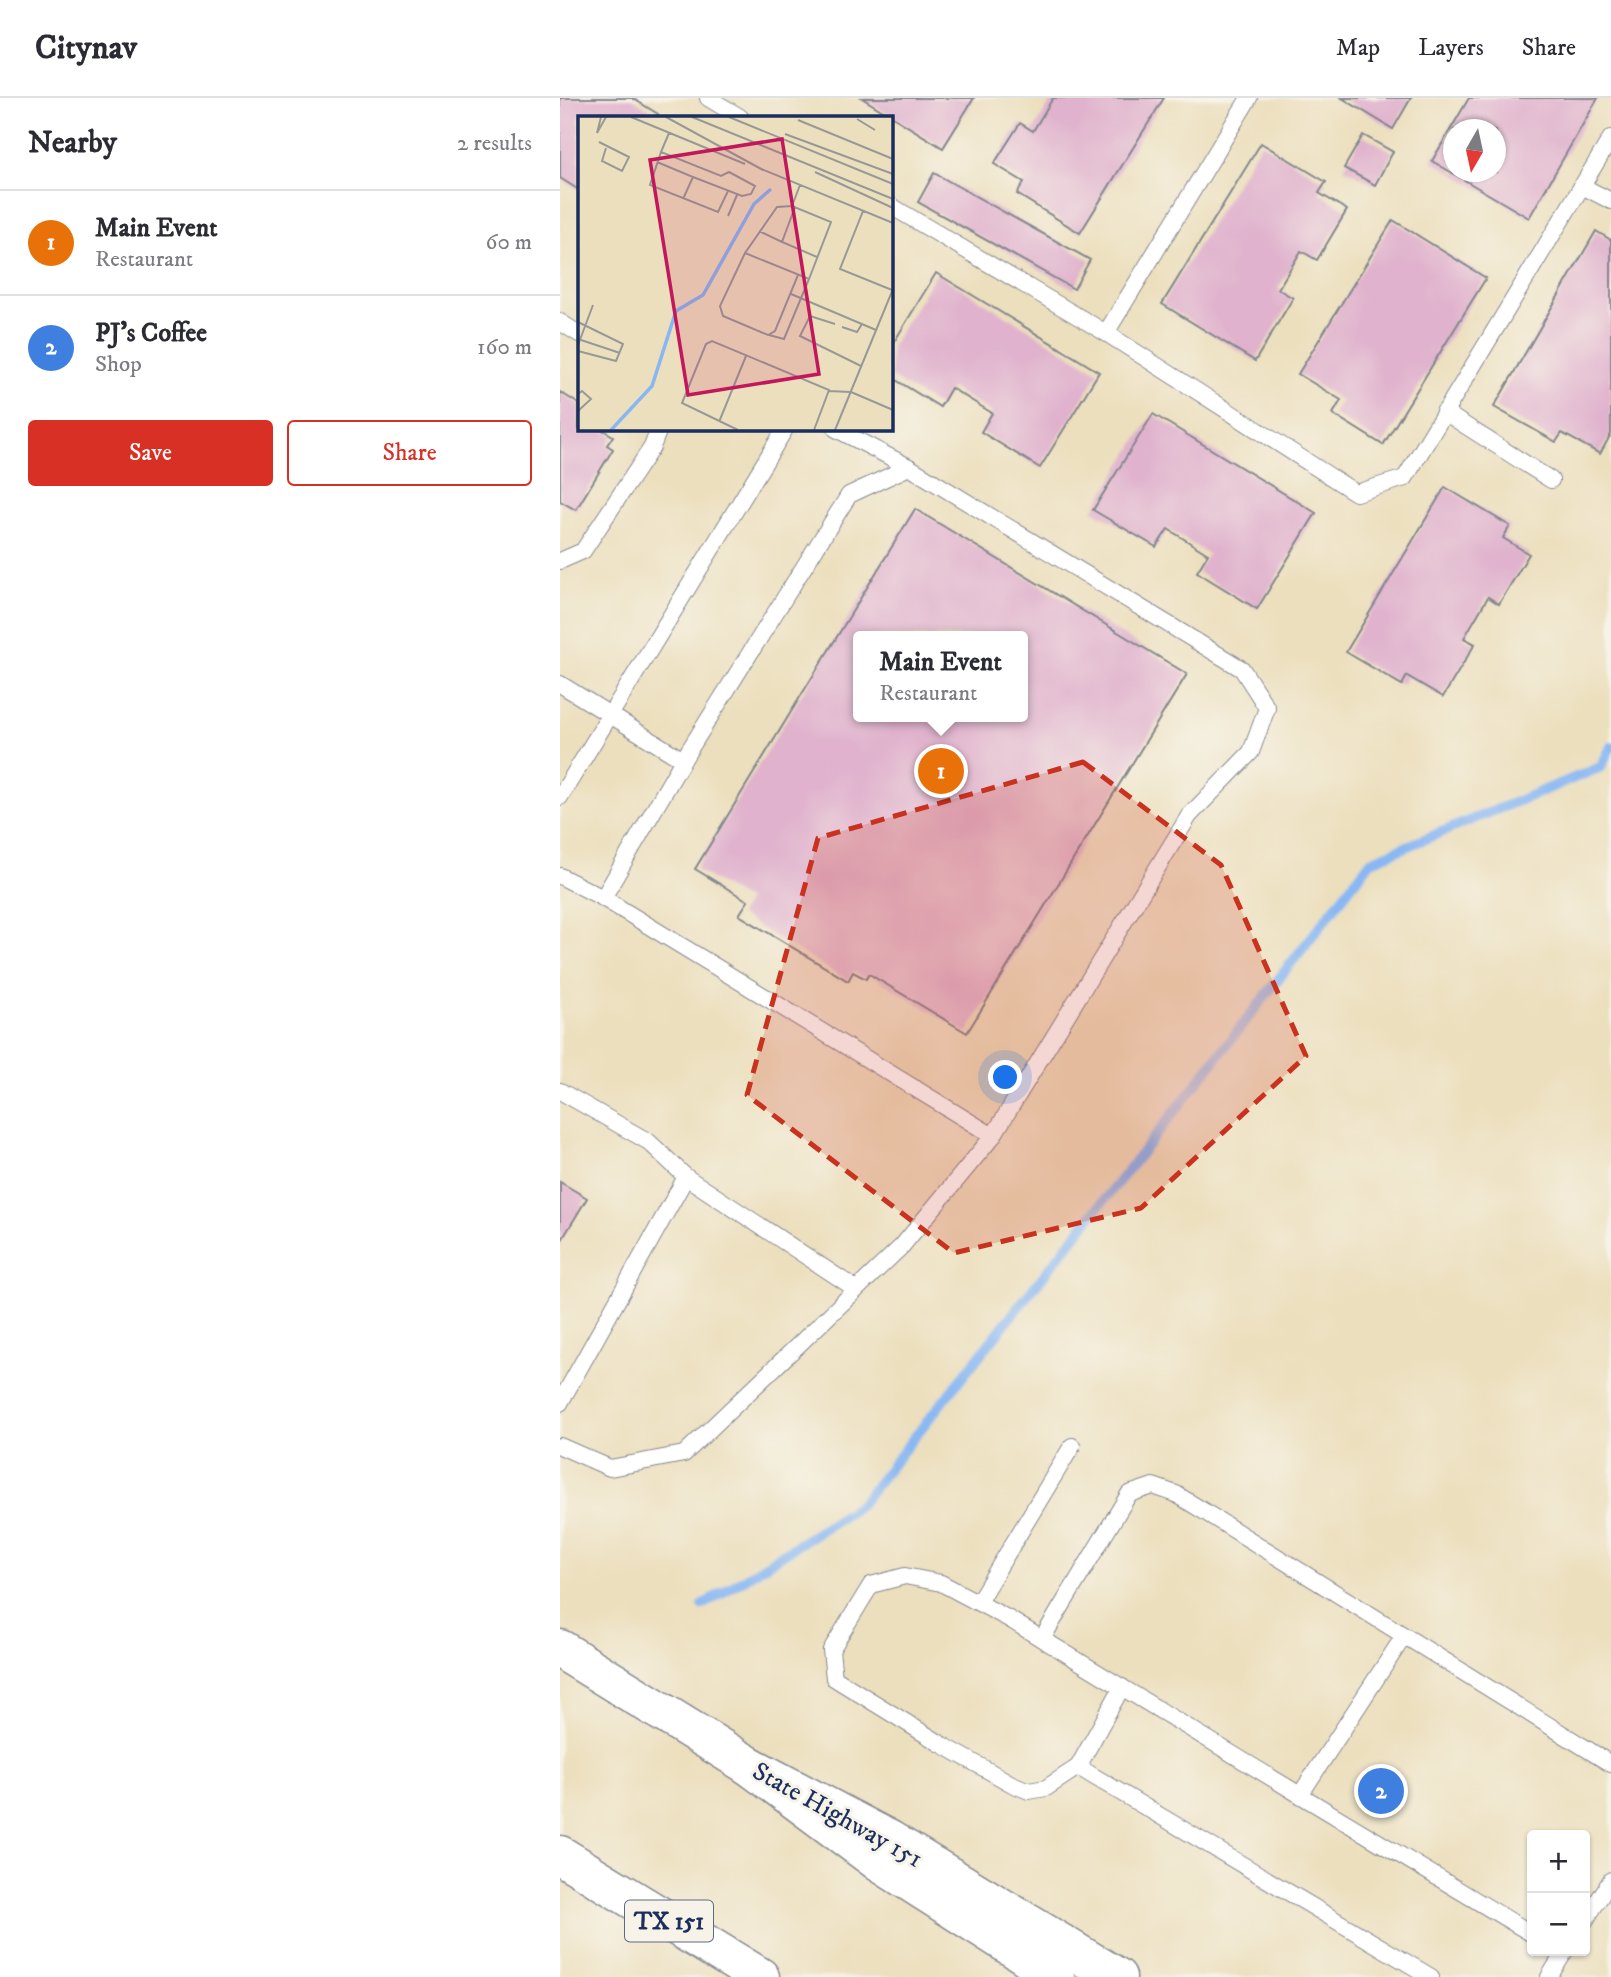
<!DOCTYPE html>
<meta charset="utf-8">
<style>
:root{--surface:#fff;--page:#f7f7f7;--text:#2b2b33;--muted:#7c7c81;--line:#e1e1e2;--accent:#d93025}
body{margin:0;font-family:"IM FELL DW Pica",serif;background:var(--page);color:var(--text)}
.controls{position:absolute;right:21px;bottom:21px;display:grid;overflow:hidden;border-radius:7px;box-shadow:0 2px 5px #0004}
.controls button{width:63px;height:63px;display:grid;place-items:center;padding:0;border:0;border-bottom:2px solid var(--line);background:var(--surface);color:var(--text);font:35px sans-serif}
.compass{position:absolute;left:883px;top:21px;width:63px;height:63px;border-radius:50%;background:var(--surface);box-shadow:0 2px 5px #0004;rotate:189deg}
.you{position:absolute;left:446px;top:980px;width:24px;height:24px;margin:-18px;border:5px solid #fff;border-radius:50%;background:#1a73e8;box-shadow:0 0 0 10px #1a73e833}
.badge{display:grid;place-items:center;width:46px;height:46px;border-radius:50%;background:var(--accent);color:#fff;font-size:23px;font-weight:700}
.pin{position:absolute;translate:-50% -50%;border:4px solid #fff;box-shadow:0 2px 7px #0006}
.popup{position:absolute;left:293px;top:533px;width:175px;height:91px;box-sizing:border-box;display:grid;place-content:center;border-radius:7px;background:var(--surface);filter:drop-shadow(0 2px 5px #0005);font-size:23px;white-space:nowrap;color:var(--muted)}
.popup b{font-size:26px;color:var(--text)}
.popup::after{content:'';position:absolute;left:50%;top:100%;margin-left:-14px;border:14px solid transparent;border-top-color:var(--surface)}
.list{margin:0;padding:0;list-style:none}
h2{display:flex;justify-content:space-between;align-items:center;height:91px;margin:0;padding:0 28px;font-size:30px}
h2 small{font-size:23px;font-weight:400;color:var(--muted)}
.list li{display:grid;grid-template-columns:46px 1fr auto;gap:21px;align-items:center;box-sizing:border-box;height:105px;padding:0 28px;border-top:2px solid var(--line)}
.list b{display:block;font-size:26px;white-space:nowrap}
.list p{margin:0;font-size:23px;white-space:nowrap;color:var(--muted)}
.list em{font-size:23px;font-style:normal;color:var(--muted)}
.actions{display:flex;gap:14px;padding:21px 28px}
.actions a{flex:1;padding:16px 0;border:2px solid var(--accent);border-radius:7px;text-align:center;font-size:24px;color:var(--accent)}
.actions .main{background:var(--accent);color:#fff}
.map{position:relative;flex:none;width:1051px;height:1879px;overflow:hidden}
header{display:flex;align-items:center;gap:42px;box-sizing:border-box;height:98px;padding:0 35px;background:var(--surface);border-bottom:2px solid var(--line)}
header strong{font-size:33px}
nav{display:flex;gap:38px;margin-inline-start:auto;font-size:24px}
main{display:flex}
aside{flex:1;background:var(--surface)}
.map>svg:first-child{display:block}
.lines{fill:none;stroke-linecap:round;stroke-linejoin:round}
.stream{stroke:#88b7f3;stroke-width:10}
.building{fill:#e0b2cd;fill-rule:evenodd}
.lane-casing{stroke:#84878e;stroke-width:18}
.secondary-casing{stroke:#84878e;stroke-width:41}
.highway-casing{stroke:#84878e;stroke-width:41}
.lane{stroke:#fff;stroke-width:16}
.secondary{stroke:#fff;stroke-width:38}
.highway{stroke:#fff;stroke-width:38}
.marked{fill:#c8321e;fill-opacity:0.2;stroke:#c8321e;stroke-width:5;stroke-dasharray:14 9;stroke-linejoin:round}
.labels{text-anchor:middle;stroke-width:6;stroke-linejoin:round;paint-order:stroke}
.shield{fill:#f7f3e8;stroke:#5d6a87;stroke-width:2}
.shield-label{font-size:24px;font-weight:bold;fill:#1b2f5e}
.street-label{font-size:26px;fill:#1b2f5e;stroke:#f7f3e8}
.inset-river{fill:none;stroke:#88b7f3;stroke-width:3.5}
.inset-road{fill:none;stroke:#989997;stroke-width:2}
.view{fill:#c2185b;fill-opacity:0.15;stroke:#c2185b;stroke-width:3.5}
.inset-edge{fill:none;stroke:#1b2f5e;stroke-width:3.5}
</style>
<header>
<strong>Citynav</strong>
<nav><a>Map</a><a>Layers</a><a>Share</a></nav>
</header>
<main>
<aside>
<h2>Nearby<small>2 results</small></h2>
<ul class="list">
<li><span class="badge" style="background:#e8710a">1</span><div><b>Main Event</b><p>Restaurant</p></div><em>60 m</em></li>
<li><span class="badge" style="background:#3f7fe0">2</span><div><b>PJ's Coffee</b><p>Shop</p></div><em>160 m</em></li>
</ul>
<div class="actions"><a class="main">Save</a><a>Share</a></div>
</aside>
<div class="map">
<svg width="1051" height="1879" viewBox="0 0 1051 1879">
<rect width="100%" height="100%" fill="#f7f3e8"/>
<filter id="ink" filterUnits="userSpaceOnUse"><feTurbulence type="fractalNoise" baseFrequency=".0143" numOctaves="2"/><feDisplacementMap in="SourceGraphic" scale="14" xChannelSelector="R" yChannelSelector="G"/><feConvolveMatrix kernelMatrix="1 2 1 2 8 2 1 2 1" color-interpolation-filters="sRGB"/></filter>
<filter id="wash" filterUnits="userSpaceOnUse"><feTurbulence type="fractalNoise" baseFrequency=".00686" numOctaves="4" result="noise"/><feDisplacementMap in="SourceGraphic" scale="28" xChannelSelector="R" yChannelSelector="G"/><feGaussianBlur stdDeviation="1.57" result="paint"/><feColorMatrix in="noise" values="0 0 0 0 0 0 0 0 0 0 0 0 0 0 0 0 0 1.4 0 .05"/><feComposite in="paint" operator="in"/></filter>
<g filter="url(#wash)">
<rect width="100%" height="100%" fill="#ecdfbd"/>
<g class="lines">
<path class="stream" d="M143 1507 300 1407 608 1022 811 763 1041 669 1051 649"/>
</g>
<g id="blocks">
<g class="building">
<path d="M0 0H72L98 16 96 19H19V92L0 80Z"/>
<path d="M302 0H414L383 50Z"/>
<path d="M493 0H604L520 135 457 96 464 84 434 66 460 25 473 33Z"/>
<path d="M782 0H851L833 31Z"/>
<path d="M909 0H1038L969 120 872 63ZM894 32H936V74H894Z"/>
<path d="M803 37 833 54 815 87 784 70Z"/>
<path d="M701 45 766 84 759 95 787 112 757 162 741 153 718 191 733 200 695 263 602 206Z"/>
<path d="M374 75 530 162 514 191 358 104Z"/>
<path d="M833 122 926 180 823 347 773 316 781 302 738 276Z"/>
<path d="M1036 133 1051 142V336L1040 356 1002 335 996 344 934 309Z"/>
<path d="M376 175 539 274 480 370 421 334 432 315 391 290 380 309 331 279V249Z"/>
<path d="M0 294 19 306V331H41L53 338 47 347 53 351 16 412 0 403Z"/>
<path d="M593 316 756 415 697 511 637 474 648 456 608 431 596 449 533 412Z"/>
<path d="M885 389 950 428 943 440 969 456 939 506 928 499 904 540 915 546 883 599 847 578 842 587 786 554Z"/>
<path d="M355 411 627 576 407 935 309 876 306 881 293 874 288 883 179 817 188 803 135 771ZM299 538H463V619H299Z"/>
<path d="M0 1084 27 1100 0 1145Z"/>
</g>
</g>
</g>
<g filter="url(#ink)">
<use href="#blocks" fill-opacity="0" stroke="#84878e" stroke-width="2"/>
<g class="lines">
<defs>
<g id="lane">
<path d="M148 0 180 19"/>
<path d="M1022 88 1051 103"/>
<path d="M331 108 546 235 796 395 845 380 1051 40"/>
<path d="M0 224 19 236"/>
<path d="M546 235 689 0"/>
<path d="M884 314 991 382"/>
<path d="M276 331 349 369"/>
<path d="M0 463 23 453 92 349 99 331"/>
<path d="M0 586 123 662"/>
<path d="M0 699 225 331"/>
<path d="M0 778 43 800 433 1038"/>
<path d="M0 993 89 1044 126 1079 0 1305"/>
<path d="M126 1079 296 1191"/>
<path d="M0 1348 50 1370 124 1356 342 1148 433 1038 629 718 691 654 707 610 682 571 349 369 289 397 123 662 43 800"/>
<path d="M418 1504 512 1348"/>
<path d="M844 1538 740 1697 972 1836"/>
<path d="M482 1541 569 1396 593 1388 616 1396 1051 1666"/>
<path d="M562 1589 518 1669 486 1690 469 1693 452 1686 381 1646 274 1580 271 1552 311 1487 345 1478 381 1485 449 1521 740 1697"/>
<path d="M518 1669 871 1879"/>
<path d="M1025 1823 1051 1782"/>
<path d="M989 1879 1005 1853"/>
</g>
<path id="secondary" d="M0 1551 188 1667 330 1742 557 1879"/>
<g id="highway">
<path d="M188 1667 320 1765 466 1858 495 1879"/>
<path d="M0 1757 200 1879"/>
</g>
</defs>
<use href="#lane" class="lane-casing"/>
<use href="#secondary" class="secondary-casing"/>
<use href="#highway" class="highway-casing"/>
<use href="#lane" class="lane"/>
<use href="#secondary" class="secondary"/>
<use href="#highway" class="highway"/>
</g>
</g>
<path class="marked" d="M523 664 661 767 746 958 581 1110 394 1155 187 997 258 740Z"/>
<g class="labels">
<rect class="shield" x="65" y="1802.5" width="88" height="41" rx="5"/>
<g class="shield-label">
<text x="109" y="1831">TX 151</text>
</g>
<g class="street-label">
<text transform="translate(278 1716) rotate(29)" y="9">State Highway 151</text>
</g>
</g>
<g transform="translate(18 18)">
<rect width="315" height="315" fill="#ecdfbd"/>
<path class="inset-river" d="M33 314 74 270 98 195 125 179 176 88 193 73"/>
<path class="inset-road" d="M23 1 19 17 28 1M53 1 167 48M88 1 185 54M114 1 315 83M151 1 315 68M279 3 297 14M220 4 315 43M91 17 83 36 143 60 151 56 177 70 173 78 164 80 115 61M207 18 315 58M21 26 51 41 44 55 24 45 28 32M83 36 72 69 140 96 150 75M79 46 115 61 105 83M181 52 315 107M237 56 315 92M214 90 222 69M217 91 204 126 239 141M285 95 262 153 314 174M150 100 159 79M181 115 204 126M167 137 231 163 253 106 214 90 199 91 167 137 142 190 145 200 190 219 197 215 220 159M213 178 298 214M0 206 45 228 38 245 0 235M257 208 232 200 222 220 283 250M264 211 279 216 284 208M191 219 206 223 231 163M0 223 42 237M0 229 15 189M251 275 272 276M273 276 315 294M0 278 4 275 13 283 0 295M141 306 168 240M160 314 104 287 128 228 134 225 251 274 236 314M257 314 315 173"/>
<path class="view" d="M204 23 241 258 110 279 72 44Z"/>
<rect width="315" height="315" class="inset-edge"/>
</g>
</svg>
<div class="controls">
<button>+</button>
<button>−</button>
</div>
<svg class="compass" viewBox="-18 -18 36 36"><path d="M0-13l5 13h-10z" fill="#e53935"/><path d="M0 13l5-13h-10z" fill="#7c7c81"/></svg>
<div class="you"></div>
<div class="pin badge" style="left:381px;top:673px;background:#e8710a">1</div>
<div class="popup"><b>Main Event</b>Restaurant</div>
<div class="pin badge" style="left:821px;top:1693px;background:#3f7fe0">2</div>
</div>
</main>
